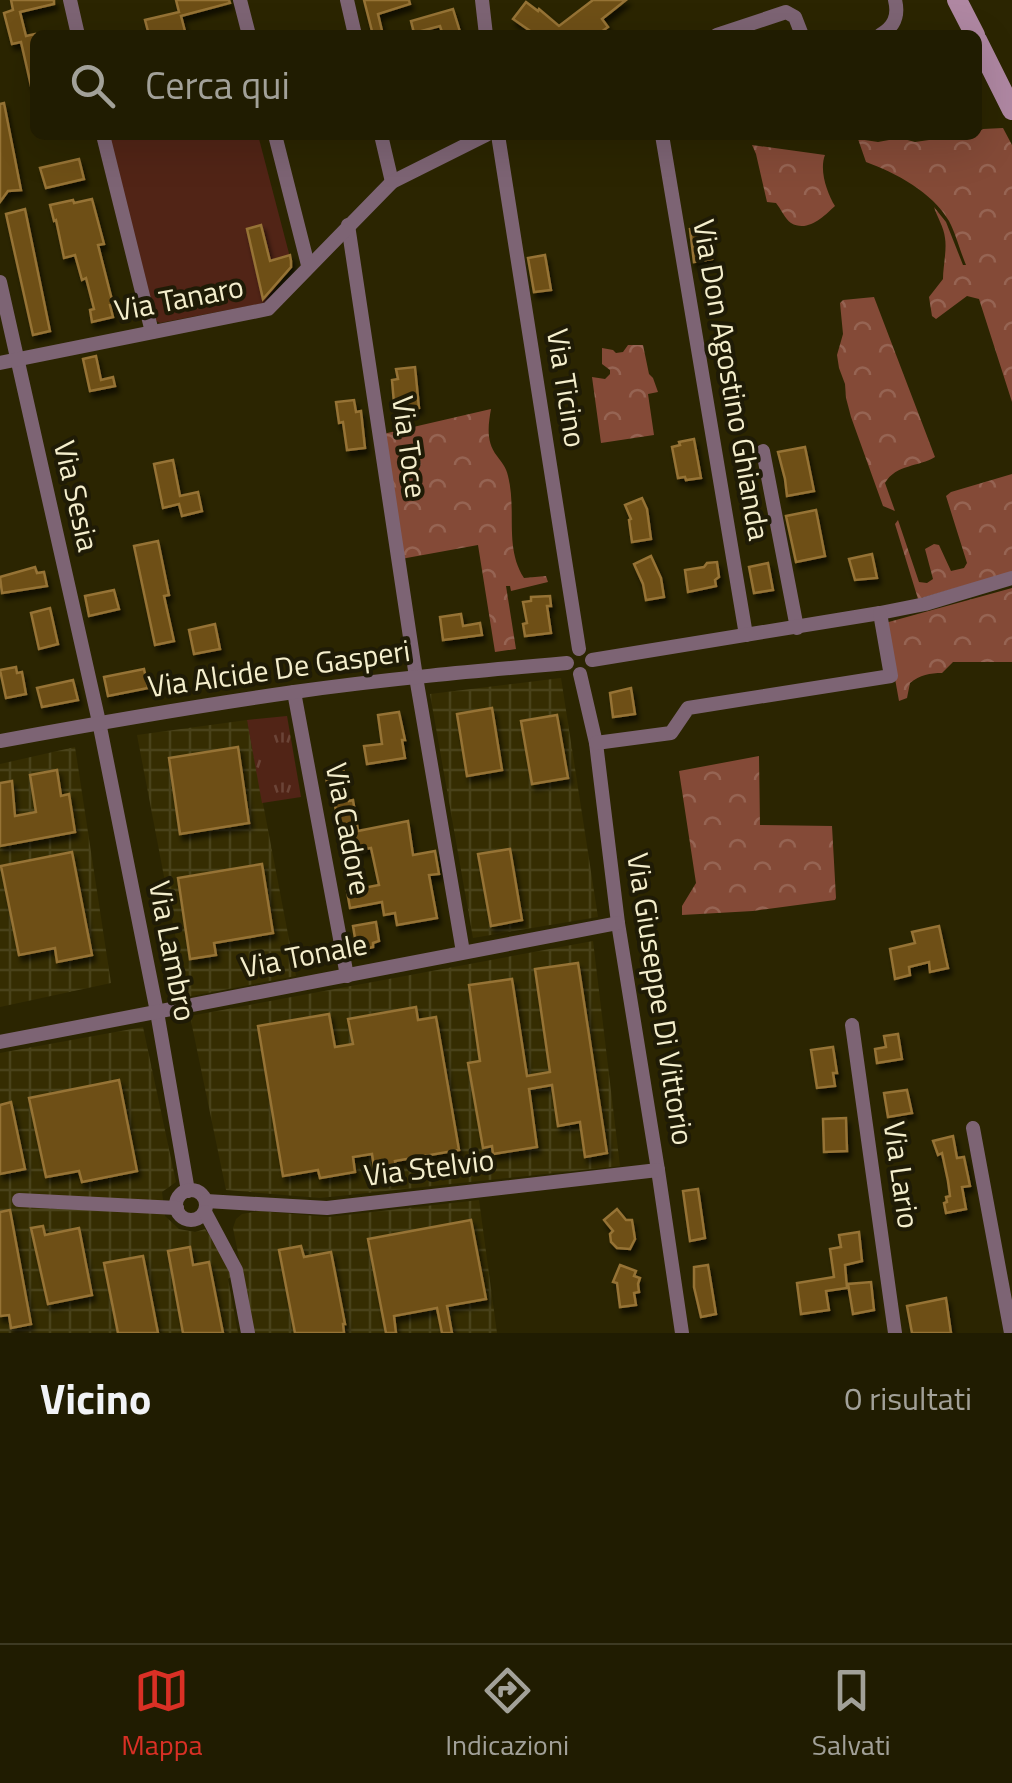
<!DOCTYPE html>
<html lang="it">
<style>
:root{--surface:#201c01;--page:#28250b;--text:#f1f3f6;--muted:#a2a199;--line:#3d3a23;--accent:#d93025}
body{margin:0;font-family:"Titillium Web",sans-serif;background:var(--page);color:var(--text)}
.list{margin:0;padding:0;list-style:none}
h2{display:flex;justify-content:space-between;align-items:center;height:130px;margin:0;padding:0 40px;font-size:42px}
h2 small{font-size:32px;font-weight:400;color:var(--muted)}
.icon{flex:none;width:55px;height:55px;fill:none;stroke:currentColor;stroke-width:2;stroke-linecap:round;stroke-linejoin:round}
.map{position:relative;flex:none;width:1012px;height:1333px;overflow:hidden}
.search{position:absolute;background:var(--surface);box-shadow:0 10px 40px #0002;left:30px;right:30px;top:30px;height:110px;display:flex;align-items:center;gap:25px;box-sizing:border-box;padding:0 35px;border-radius:15px;color:var(--muted);font-size:38px}
.sheet{height:310px;background:var(--surface)}
nav{display:flex;justify-content:space-around;align-items:center;box-sizing:border-box;height:140px;border-top:2px solid var(--line);background:var(--surface);font-size:28px;color:var(--muted)}
nav a{display:grid;justify-items:center;gap:5px}
nav .on{color:var(--accent)}
.map>svg:first-child{display:block}
.industrial{fill:url(#industrial-grid)}
.grass{fill:url(#grass-tufts)}
.forest{fill:url(#forest-crowns)}
.pitch{fill:#512416}
.building{fill:#6e4f14;stroke:#967336;stroke-width:2.5;filter:url(#shadow)}
.lines{fill:none;stroke-linecap:round;stroke-linejoin:round}
.street{stroke:#7d6474;stroke-width:14}
.secondary{stroke:#af87a2;stroke-width:20}
.labels{text-anchor:middle;stroke-width:8;stroke-linejoin:round;paint-order:stroke}
.street-label{font-size:30px;fill:#f4eecc;stroke:#1f1b06}
</style>
<div class="map">
<svg width="1012" height="1333" viewBox="0 0 1012 1333">
<defs>
<pattern id="industrial-grid" width="8" height="8" patternUnits="userSpaceOnUse" patternTransform="scale(2.5)"><rect width="8" height="8" fill="#352d02"/><path d="M0 4h8M4 0v8" fill="none" stroke="#49421a"/></pattern>
<pattern id="grass-tufts" width="24" height="20" patternUnits="userSpaceOnUse" patternTransform="scale(2.5)"><rect width="24" height="20" fill="#512416"/><path d="M3 7l-1-3M5 7V3M7 7l1-3M15 17l-1-3M17 17v-4M19 17l1-3" fill="none" stroke="#6b4437"/></pattern>
<pattern id="forest-crowns" width="20" height="18" patternUnits="userSpaceOnUse" patternTransform="scale(2.5)"><rect width="20" height="18" fill="#844a37"/><path d="M2 6a3 3 0 1 1 6 0M12 15a3 3 0 1 1 6 0" fill="none" stroke="#966453"/></pattern>
<filter id="shadow"><feDropShadow dx="3" dy="5.5" stdDeviation="2.5" flood-color="#0009"/></filter>
</defs>
<rect width="100%" height="100%" fill="#2b2501"/>
<g class="industrial">
<path d="M561 678 598 917 473 938 430 694Z"/>
<path d="M247 720 296 976 187 997 137 735Z"/>
<path d="M75 747 111 983 0 1007V764Z"/>
<path d="M593 941 620 1166 320 1198 226 1190 190 1016Z"/>
<path d="M143 1027 176 1182 162 1192 165 1216 179 1229 195 1232 205 1229 230 1265 232 1276 228 1279 238 1333H0V1053Z"/>
<path d="M479 1200 497 1333H254L233 1228 236 1219 242 1214 259 1211 328 1217Z"/>
</g>
<path class="grass" d="M287 716 301 797 262 803 247 720Z"/>
<g class="forest">
<path d="M1003 128 1012 145V402L979 299 967 296 936 319 932 316 929 297 943 279C943 267 947 250 945 238 944 227 937 217 934 207L946 222 963 265H966C960 251 956 234 949 221 932 192 896 173 866 162L858 139 878 142 900 138 915 142 936 139 959 140 977 135V133L983 129Z"/>
<path d="M752 145 825 155C819 170 827 193 835 206 824 216 808 233 791 223 785 219 781 209 776 203L767 202 756 154Z"/>
<path d="M874 297 935 457C919 467 896 464 885 483L895 511 883 506 851 417 846 398 845 384 839 368 837 355 843 334 840 303 843 300Z"/>
<path d="M628 345H643L649 374 653 378 658 392 648 394 654 435 601 443 592 377 605 379 610 374V370L602 364V348L613 350 616 353 623 352Z"/>
<path d="M491 409C488 426 486 442 497 456 502 463 506 467 508 476 517 511 504 547 524 578L546 576 548 582 511 591 510 586H506L516 649 495 652 478 545 401 559 383 434Z"/>
<path d="M1012 474V572L918 599 895 524 898 520 919 582 927 583 933 579 925 549 934 544 939 545 951 571 964 568 967 563 946 496 951 492Z"/>
<path d="M1012 588V662H953L942 673C930 673 920 675 910 683L907 698 899 701 885 623Z"/>
<path d="M759 756 760 825 832 826 836 898 835 900 753 911 682 915V906L696 883 679 771Z"/>
</g>
<path class="pitch" d="M109 135H258L291 261V267L264 303 160 323 155 320Z"/>
<g class="building">
<path d="M11 0H54V4L20 12 26 36 35 34V86H31L21 42 12 44 4 13 13 10Z"/>
<path d="M176 0H229L230 3 181 16 186 35H149L145 20 179 12Z"/>
<path d="M364 0H409L410 4 378 14 383 35H373Z"/>
<path d="M593 0H626L602 19 608 27 597 35H536L513 19 526 2 538 11 539 9 559 26Z"/>
<path d="M453 9 461 35H443L440 26 414 33 411 21Z"/>
<path d="M4 103 21 190 8 191 0 202V104Z"/>
<path d="M79 159 84 179 46 188 40 168Z"/>
<path d="M92 199 104 244 98 245 113 304 110 305 113 317 92 322 90 310 94 309 86 278 82 280 75 255 64 258 56 220 54 221 50 205 73 200 74 203Z"/>
<path d="M25 209 50 331 33 335 6 214Z"/>
<path d="M261 225 270 261 290 255 291 261V267L263 299 247 229Z"/>
<path d="M707 227 712 259 694 262 690 229Z"/>
<path d="M545 255 551 290 534 292 528 258Z"/>
<path d="M96 356 101 380 113 377 115 386 90 391 83 359Z"/>
<path d="M415 367 419 408 402 410 400 402 394 403 392 380 398 379 396 369Z"/>
<path d="M354 400 356 412 361 411 365 448 347 450 343 422 339 423 336 402Z"/>
<path d="M694 439 701 478 686 480 685 477 678 478 672 447 680 445 679 442Z"/>
<path d="M805 447 814 491 787 496 785 479 778 452Z"/>
<path d="M173 460 180 496 198 492 202 511 182 516 179 504 163 508 154 464Z"/>
<path d="M642 498 647 509 651 539 632 542 629 520 631 519 625 505Z"/>
<path d="M816 510 825 556 796 562 786 516Z"/>
<path d="M158 541 169 595 164 596 174 641 155 645 134 546Z"/>
<path d="M872 554 877 578 855 580 849 559Z"/>
<path d="M651 556 661 578 664 597 646 600 643 584 634 564Z"/>
<path d="M717 562 719 577 715 580 716 586 688 592 685 570 704 567 707 563Z"/>
<path d="M768 563 773 590 754 593 749 567Z"/>
<path d="M35 567 37 573 44 572 47 586 2 593 0 577Z"/>
<path d="M114 590 119 609 89 616 85 596Z"/>
<path d="M550 596 551 606H547L551 633 525 636 523 624 527 623 523 602 531 601V597Z"/>
<path d="M50 608 58 644 39 649 31 613Z"/>
<path d="M461 614 463 626 480 623 482 635 443 640 440 617Z"/>
<path d="M215 624 220 649 194 654 189 630Z"/>
<path d="M16 667 17 673 22 672 26 694 6 698 0 670Z"/>
<path d="M144 669 148 688 108 696 104 677Z"/>
<path d="M73 680 78 700 42 707 37 688Z"/>
<path d="M631 688 635 714 613 717 610 693Z"/>
<path d="M492 708 502 770 467 776 457 714Z"/>
<path d="M399 712 405 740H402L405 758 367 764 364 746 382 744 378 715Z"/>
<path d="M557 715 568 778 532 784 521 721Z"/>
<path d="M238 747 249 823 180 834 169 758Z"/>
<path d="M343 768 349 801 353 800 358 831 408 821 413 855 435 851 439 874 429 875 437 918 397 925 395 913 384 915 382 902 350 908 347 891 379 885 371 848 343 853 332 787 328 788 325 771Z"/>
<path d="M57 770 61 796 69 794 75 832 0 846V783L12 781 15 816 36 812 30 775Z"/>
<path d="M510 849 522 920 491 926 478 854Z"/>
<path d="M72 852 92 955 57 962 55 948 19 955 1 866Z"/>
<path d="M262 864 273 933 214 943 216 955 190 959 178 878Z"/>
<path d="M376 922 379 941 373 943V947L361 950 360 944H356L353 926Z"/>
<path d="M939 926 948 968 930 972 929 962 909 967 910 975 895 979 890 949 915 943 912 932Z"/>
<path d="M578 963 607 1153 585 1157 580 1122 558 1126 552 1085 529 1089 537 1147 493 1154 492 1146 483 1148 468 1063 480 1061 469 985 512 979 527 1076 550 1072 535 969Z"/>
<path d="M416 1007 418 1020 436 1017 459 1150 395 1161 398 1177 376 1180 372 1154 353 1157 355 1172 320 1178 318 1170 283 1176 258 1026 329 1014 335 1047 353 1044 348 1019Z"/>
<path d="M898 1034 902 1059 877 1063 875 1049 886 1047 884 1036Z"/>
<path d="M833 1047 837 1073H833L835 1086 817 1088 811 1050Z"/>
<path d="M119 1080 137 1171 82 1182 79 1171 46 1177 29 1098Z"/>
<path d="M907 1090 912 1113 888 1117 884 1093Z"/>
<path d="M11 1102 25 1169 0 1174V1105Z"/>
<path d="M846 1118 847 1151 824 1152 823 1119Z"/>
<path d="M953 1136 957 1158 964 1157 970 1186 962 1187 966 1209 946 1213 944 1203 947 1202 946 1197 950 1196 948 1181 942 1153 938 1155 933 1141Z"/>
<path d="M698 1189 705 1238 690 1241 683 1191Z"/>
<path d="M617 1209 626 1220H632L635 1239 630 1249 617 1248 611 1242 610 1234 613 1231 604 1220Z"/>
<path d="M10 1210 31 1324 11 1328 9 1315 0 1316V1212Z"/>
<path d="M471 1220 486 1299 447 1306 452 1333H442L437 1308 394 1316 396 1333H386L368 1239Z"/>
<path d="M43 1226 45 1235 79 1228 92 1295 48 1304 31 1228Z"/>
<path d="M859 1232 862 1261 845 1265 847 1288 826 1291 829 1310 801 1314 797 1283 834 1277 830 1249 841 1247 839 1235Z"/>
<path d="M301 1246 304 1257 331 1252 345 1324H343L344 1333H295L279 1250Z"/>
<path d="M190 1247 193 1265 209 1262 223 1333H183L168 1251Z"/>
<path d="M143 1256 158 1333H118L104 1263Z"/>
<path d="M620 1265 636 1271 634 1276 640 1278 638 1284 639 1292 634 1293 636 1305 620 1307 617 1283 613 1282Z"/>
<path d="M708 1265 716 1314 701 1317 694 1287V1267Z"/>
<path d="M871 1282 874 1310 853 1314 848 1284Z"/>
<path d="M946 1298 951 1333H912L907 1306Z"/>
</g>
<g class="lines">
<g class="street">
<path d="M70 0 78 35"/>
<path d="M240 0 249 35"/>
<path d="M347 0 355 35"/>
<path d="M482 0 486 35"/>
<path d="M717 35 786 12 795 17 802 35"/>
<path d="M880 35C894 27 899 16 895 0"/>
<path d="M103 135 152 332"/>
<path d="M275 135 308 265"/>
<path d="M381 135 392 182"/>
<path d="M498 135 579 649"/>
<path d="M662 135 746 635"/>
<path d="M348 225 416 677 463 952"/>
<path d="M0 282 99 722 157 1012 188 1191"/>
<path d="M0 363 268 309 392 182 486 135"/>
<path d="M763 451 797 628"/>
<path d="M592 660 880 613 925 604 1012 578"/>
<path d="M580 674 596 743 618 923 658 1170 682 1333"/>
<path d="M294 692 347 976"/>
<path d="M0 741C98 723 196 706 294 692 385 679 476 671 567 663"/>
<path d="M596 743 671 733 688 708 891 676 880 613"/>
<path d="M852 1025 895 1333"/>
<path d="M0 1042 618 923"/>
<path d="M973 1128 1011 1333"/>
<circle cx="191" cy="1205" r="15"/>
<path d="M19 1200 177 1208"/>
<path d="M206 1201 327 1208 658 1170"/>
<path d="M205 1212 236 1270 248 1333"/>
</g>
<g class="secondary">
<path d="M957 0 975 35"/>
<path d="M977 40 1012 110"/>
</g>
</g>
<g class="labels">
<g class="street-label">
<text transform="translate(179 299) rotate(-11)" y="10">Via Tanaro</text>
<text transform="translate(731 380) rotate(80)" y="10">Via Don Agostino Ghianda</text>
<text transform="translate(566 388) rotate(81)" y="10">Via Ticino</text>
<text transform="translate(409 447) rotate(82)" y="10">Via Toce</text>
<text transform="translate(76 496) rotate(77)" y="10">Via Sesia</text>
<text transform="translate(279 669) rotate(-8)" y="10">Via Alcide De Gasperi</text>
<text transform="translate(348 829) rotate(79)" y="10">Via Cadore</text>
<text transform="translate(172 951) rotate(79)" y="10">Via Lambro</text>
<text transform="translate(304 956) rotate(-11)" y="10">Via Tonale</text>
<text transform="translate(660 999) rotate(81)" y="10">Via Giuseppe Di Vittorio</text>
<text transform="translate(429 1168) rotate(-7)" y="10">Via Stelvio</text>
<text transform="translate(901 1175) rotate(82)" y="10">Via Lario</text>
</g>
</g>
</svg>
<div class="search"><svg class="icon" aria-label="search" viewBox="0 0 24 24"><circle cx="10" cy="10" r="6"/><path d="M15 15l6 6"/></svg>Cerca qui</div>
</div>
<section class="sheet">
<h2>Vicino<small>0 risultati</small></h2>
<ul class="list">
</ul>
</section>
<nav>
<a class="on"><svg class="icon" aria-label="map" viewBox="0 0 24 24"><path d="M3 6l6-2 6 2 6-2v14l-6 2-6-2-6 2zM9 4v14M15 6v14"/></svg>Mappa</a>
<a><svg class="icon" aria-label="directions" viewBox="0 0 24 24"><path d="M12 3l9 9-9 9-9-9zM9 14v-3h6M13 9l2 2-2 2"/></svg>Indicazioni</a>
<a><svg class="icon" aria-label="saved" viewBox="0 0 24 24"><path d="M7 4h10v16l-5-4-5 4z"/></svg>Salvati</a>
</nav>
